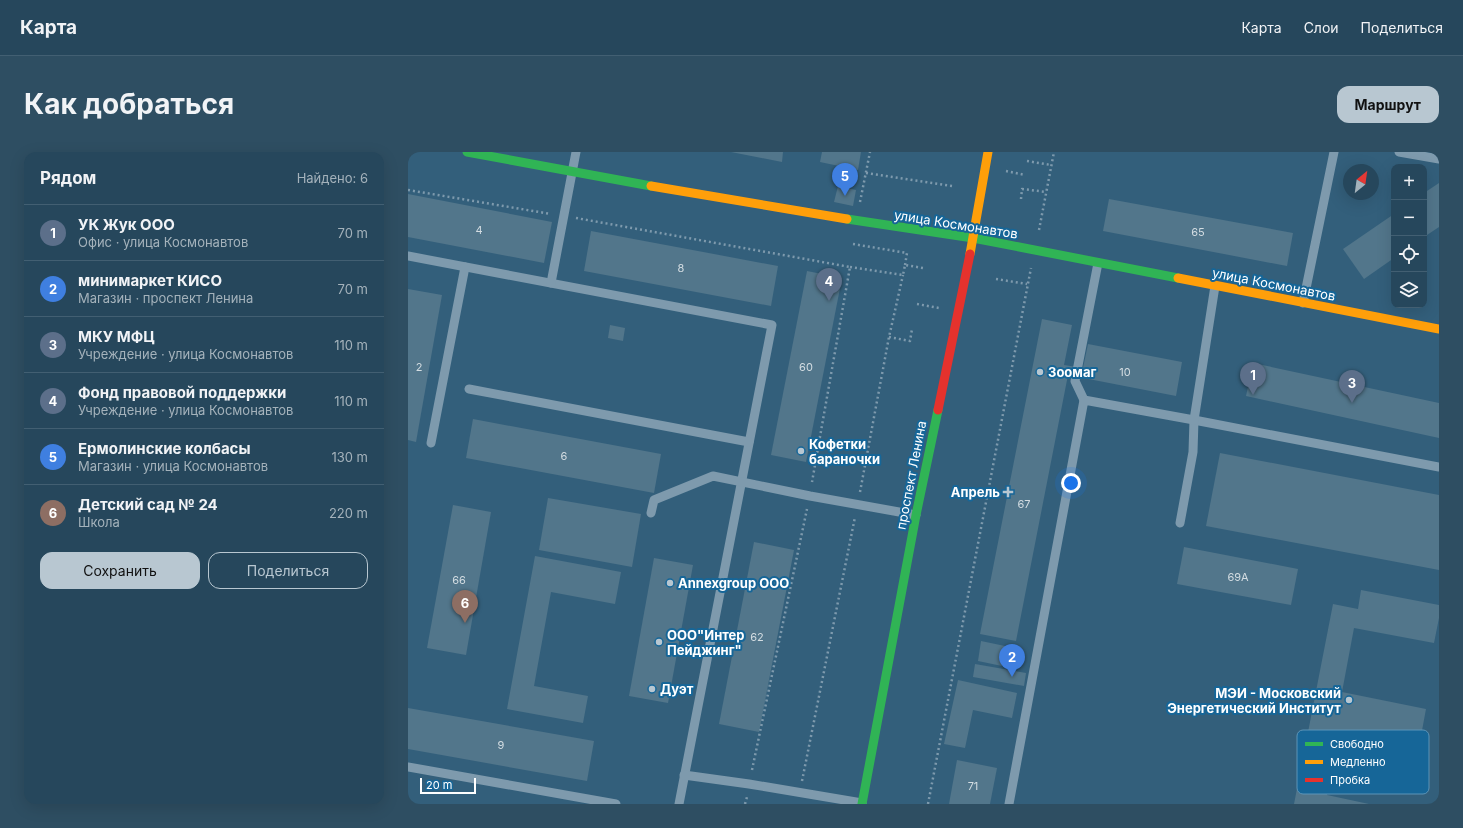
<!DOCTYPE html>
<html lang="ru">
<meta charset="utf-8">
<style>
:root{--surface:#26475c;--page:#2e4e62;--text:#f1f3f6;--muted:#a4b2bb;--line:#425f72;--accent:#b8c7d1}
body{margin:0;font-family:Inter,sans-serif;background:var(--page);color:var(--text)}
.controls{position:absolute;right:12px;top:12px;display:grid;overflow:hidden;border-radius:8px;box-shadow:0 4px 16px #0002}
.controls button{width:36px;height:36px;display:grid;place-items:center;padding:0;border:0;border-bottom:1px solid var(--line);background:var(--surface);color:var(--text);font:20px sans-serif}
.compass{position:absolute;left:935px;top:12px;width:36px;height:36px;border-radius:50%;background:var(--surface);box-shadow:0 4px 16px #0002;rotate:29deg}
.scale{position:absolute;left:12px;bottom:10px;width:56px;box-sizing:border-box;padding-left:4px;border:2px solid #fff;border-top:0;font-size:11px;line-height:14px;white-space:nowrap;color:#fff;-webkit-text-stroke:3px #166698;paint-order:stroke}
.you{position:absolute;left:663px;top:331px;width:14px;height:14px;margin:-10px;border:3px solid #fff;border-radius:50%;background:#1a73e8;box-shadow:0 0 0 6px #1a73e833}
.badge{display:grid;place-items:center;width:26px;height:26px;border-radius:50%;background:var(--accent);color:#fff;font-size:13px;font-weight:700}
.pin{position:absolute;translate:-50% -33px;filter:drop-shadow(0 1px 2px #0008)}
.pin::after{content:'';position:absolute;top:21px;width:14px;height:12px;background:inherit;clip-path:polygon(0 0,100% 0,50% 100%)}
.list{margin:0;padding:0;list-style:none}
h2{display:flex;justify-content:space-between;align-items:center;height:52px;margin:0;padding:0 16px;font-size:17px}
h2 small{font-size:13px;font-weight:400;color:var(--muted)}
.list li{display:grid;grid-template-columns:26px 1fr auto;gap:12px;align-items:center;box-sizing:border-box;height:56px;padding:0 16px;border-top:1px solid var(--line)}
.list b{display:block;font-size:15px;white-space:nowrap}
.list p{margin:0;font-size:13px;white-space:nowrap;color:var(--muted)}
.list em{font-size:13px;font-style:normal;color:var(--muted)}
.actions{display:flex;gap:8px;padding:12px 16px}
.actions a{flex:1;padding:9px 0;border:1px solid var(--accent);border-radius:12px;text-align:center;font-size:14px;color:var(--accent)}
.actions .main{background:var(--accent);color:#111}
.icon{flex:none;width:22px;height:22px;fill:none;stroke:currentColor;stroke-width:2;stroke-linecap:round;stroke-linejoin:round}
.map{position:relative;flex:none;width:1031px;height:652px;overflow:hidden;border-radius:12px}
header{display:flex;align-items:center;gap:24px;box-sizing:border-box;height:56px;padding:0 20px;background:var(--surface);border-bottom:1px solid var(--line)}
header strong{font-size:19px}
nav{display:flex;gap:22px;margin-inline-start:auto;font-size:14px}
.intro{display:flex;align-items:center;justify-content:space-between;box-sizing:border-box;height:96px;padding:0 24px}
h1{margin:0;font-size:28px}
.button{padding:10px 18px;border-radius:12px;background:var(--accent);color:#111;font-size:14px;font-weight:700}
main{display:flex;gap:24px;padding:0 24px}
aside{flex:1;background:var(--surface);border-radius:12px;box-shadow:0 4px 16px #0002}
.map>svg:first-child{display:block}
.building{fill:#52768b}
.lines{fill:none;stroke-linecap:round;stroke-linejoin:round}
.path{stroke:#7e9aad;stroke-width:2.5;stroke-dasharray:2 3;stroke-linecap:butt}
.lane{stroke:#7e9aad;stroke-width:9}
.fast{stroke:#30b455;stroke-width:9}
.slow{stroke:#ff9f0a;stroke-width:9}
.jam{stroke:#e5322d;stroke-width:9}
.poi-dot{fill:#b8c7d1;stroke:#166698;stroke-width:1.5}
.labels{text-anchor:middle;stroke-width:4;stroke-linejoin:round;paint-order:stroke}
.number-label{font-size:11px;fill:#d4dde2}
.street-label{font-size:13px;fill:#fff;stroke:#166698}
.poi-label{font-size:13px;font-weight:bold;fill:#fff;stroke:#166698;text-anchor:start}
.key{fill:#166698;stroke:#5c94b7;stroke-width:1}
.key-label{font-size:11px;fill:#fff}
</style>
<header>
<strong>Карта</strong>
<nav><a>Карта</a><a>Слои</a><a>Поделиться</a></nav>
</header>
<div class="intro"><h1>Как добраться</h1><a class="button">Маршрут</a></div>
<main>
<aside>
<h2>Рядом<small>Найдено: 6</small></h2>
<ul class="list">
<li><span class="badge" style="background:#5c6f8a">1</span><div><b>УК Жук ООО</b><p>Офис · улица Космонавтов</p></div><em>70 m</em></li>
<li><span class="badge" style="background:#3f7fe0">2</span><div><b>минимаркет КИСО</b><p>Магазин · проспект Ленина</p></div><em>70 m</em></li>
<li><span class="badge" style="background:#5c6f8a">3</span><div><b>МКУ МФЦ</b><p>Учреждение · улица Космонавтов</p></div><em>110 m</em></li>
<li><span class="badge" style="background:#5c6f8a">4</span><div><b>Фонд правовой поддержки</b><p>Учреждение · улица Космонавтов</p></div><em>110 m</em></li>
<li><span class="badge" style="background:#3f7fe0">5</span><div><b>Ермолинские колбасы</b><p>Магазин · улица Космонавтов</p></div><em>130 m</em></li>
<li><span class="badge" style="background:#8d6e63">6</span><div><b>Детский сад № 24</b><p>Школа</p></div><em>220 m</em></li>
</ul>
<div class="actions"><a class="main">Сохранить</a><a>Поделиться</a></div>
</aside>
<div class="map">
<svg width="1031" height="652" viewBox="0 0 1031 652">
<rect width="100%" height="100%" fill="#335f7b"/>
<g class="building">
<path d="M323 0H375L374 10Z"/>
<path d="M414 0H453L450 18 412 10Z"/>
<path d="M1031 31V75L1016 85V41Z"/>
<path d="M430 34 448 38 445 54 426 50Z"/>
<path d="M0 42 144 70 136 111 0 85Z"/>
<path d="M701 47 885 81 879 114 695 79Z"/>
<path d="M986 62V106L956 127 935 97Z"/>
<path d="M183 79 370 114 363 154 176 119Z"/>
<path d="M399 119 434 126 398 310 363 303Z"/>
<path d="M0 137 34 143 8 290 0 288Z"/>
<path d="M634 167 664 173 656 213 675 216 680 192 774 210 768 244 660 223 608 489 572 482Z"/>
<path d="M202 173 217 176 215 189 200 186Z"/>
<path d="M845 211 1031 251V286L838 244Z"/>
<path d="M65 267 253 302 246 341 58 306Z"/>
<path d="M812 301 1031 343V418L798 374Z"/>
<path d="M140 346 233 362 224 415 131 398Z"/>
<path d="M45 353 83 360 58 503 19 496Z"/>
<path d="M346 390 386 398 351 580 311 572Z"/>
<path d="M776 395 890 417 883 453 769 432Z"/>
<path d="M127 404 213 420 207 452 143 440 126 534 180 544 175 571 99 557Z"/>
<path d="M246 406 285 413 260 551 221 544Z"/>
<path d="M953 438 1031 453V466L1026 491 946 476 934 540 1018 557 1010 600 930 584 919 643 961 652H886L925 452 950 457Z"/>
<path d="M573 489 597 494 594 514 570 509Z"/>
<path d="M567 512 618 521 616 534 565 525Z"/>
<path d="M550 528 609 541 604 566 565 558 557 596 536 592Z"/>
<path d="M0 556 186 589 179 629 0 597Z"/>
<path d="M549 608 589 616 582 652H541Z"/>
</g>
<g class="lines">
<g class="path">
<path d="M619 9 643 13"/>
<path d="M598 19 617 23"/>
<path d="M458 21 544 34"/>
<path d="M0 38 143 62"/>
<path d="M613 47 614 37 638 40"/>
<path d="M452 50 462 0"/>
<path d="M168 66 442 115 404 330"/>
<path d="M631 78 646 0"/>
<path d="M445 92 499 101 497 113"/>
<path d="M442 115 495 123 497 113 515 116"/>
<path d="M588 127 619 132"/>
<path d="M509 152 531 156"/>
<path d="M481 185 502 189 504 177"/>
<path d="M452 340 481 185 495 123"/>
<path d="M344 618 399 357"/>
<path d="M394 629 447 365"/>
<path d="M337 652 339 645"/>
<path d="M520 652 623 116"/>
</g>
<g class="lane">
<path d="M991 0 1031 7"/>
<path d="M0 104 364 173 271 652"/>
<path d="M143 131 168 0"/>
<path d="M895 151 926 0"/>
<path d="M61 237 341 290"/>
<path d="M676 248 667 229 690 111"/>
<path d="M23 291 57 115"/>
<path d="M243 361 246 348 305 324 402 344 508 363"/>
<path d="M772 371 785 300 786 268 1031 315"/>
<path d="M0 615 208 652"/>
<path d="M276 623 341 632 454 651"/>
<path d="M601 652 676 248 786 268 807 134"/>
</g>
<g class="fast">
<path d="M59 0 243 34"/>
<path d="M439 67 565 86 770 126"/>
<path d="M454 652 508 363 530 258"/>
</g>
<g class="slow">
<path d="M243 34 439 67"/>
<path d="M562 102 580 0"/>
<path d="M770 126 1031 177"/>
</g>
<path class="jam" d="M530 258 562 102"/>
</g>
<g class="poi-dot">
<circle cx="632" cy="220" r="4"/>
<circle cx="393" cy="299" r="4"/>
<path d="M598 334h4v4h4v4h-4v4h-4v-4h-4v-4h4z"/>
<circle cx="262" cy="431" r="4"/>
<circle cx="251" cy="490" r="4"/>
<circle cx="244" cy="537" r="4"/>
<circle cx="941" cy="548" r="4"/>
</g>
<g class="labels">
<g class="number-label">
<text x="71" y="82">4</text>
<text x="790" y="84">65</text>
<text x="273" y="120">8</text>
<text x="11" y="219">2</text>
<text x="398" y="219">60</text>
<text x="717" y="224">10</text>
<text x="156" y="308">6</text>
<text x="616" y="356">67</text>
<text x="830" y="429">69А</text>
<text x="51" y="432">66</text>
<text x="349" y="489">62</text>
<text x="93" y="597">9</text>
<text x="565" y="638">71</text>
</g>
<g class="street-label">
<text transform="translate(548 72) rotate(9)" y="5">улица Космонавтов</text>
<text transform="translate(866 132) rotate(11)" y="5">улица Космонавтов</text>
<text transform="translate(503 323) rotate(-79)" y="5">проспект Ленина</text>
</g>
<g class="poi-label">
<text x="640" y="225">Зоомаг</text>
<text x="401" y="297">Кофетки<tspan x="401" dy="15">бараночки</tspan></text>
<text x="592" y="345" text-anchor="end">Апрель</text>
<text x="270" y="436">Annexgroup ООО</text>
<text x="259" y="488">ООО"Интер<tspan x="259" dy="15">Пейджинг"</tspan></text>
<text x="252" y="542">Дуэт</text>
<text x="933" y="546" text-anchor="end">МЭИ - Московский<tspan x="933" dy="15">Энергетический Институт</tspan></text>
</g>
</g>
<rect x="889" y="578" width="132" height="64" rx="6" class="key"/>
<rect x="897" y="590" width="18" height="4" fill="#30b455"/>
<rect x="897" y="608" width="18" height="4" fill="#ff9f0a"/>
<rect x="897" y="626" width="18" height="4" fill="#e5322d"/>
<g class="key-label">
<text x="922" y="596">Свободно</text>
<text x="922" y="614">Медленно</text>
<text x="922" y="632">Пробка</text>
</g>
</svg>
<div class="controls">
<button>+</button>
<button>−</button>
<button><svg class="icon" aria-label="locate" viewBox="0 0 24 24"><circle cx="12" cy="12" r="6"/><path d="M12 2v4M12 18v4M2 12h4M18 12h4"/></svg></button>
<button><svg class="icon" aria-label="layers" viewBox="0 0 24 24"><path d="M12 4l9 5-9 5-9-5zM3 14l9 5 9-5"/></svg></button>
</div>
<svg class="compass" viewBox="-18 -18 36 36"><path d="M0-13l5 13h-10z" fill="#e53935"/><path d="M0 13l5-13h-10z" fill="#a4b2bb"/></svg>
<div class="scale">20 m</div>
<div class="you"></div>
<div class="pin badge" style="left:845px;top:243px;background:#5c6f8a">1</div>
<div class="pin badge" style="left:604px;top:525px;background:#3f7fe0">2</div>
<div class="pin badge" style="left:944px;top:251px;background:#5c6f8a">3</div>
<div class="pin badge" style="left:421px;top:149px;background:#5c6f8a">4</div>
<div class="pin badge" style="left:437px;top:44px;background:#3f7fe0">5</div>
<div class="pin badge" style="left:57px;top:471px;background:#8d6e63">6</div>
</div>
</main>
